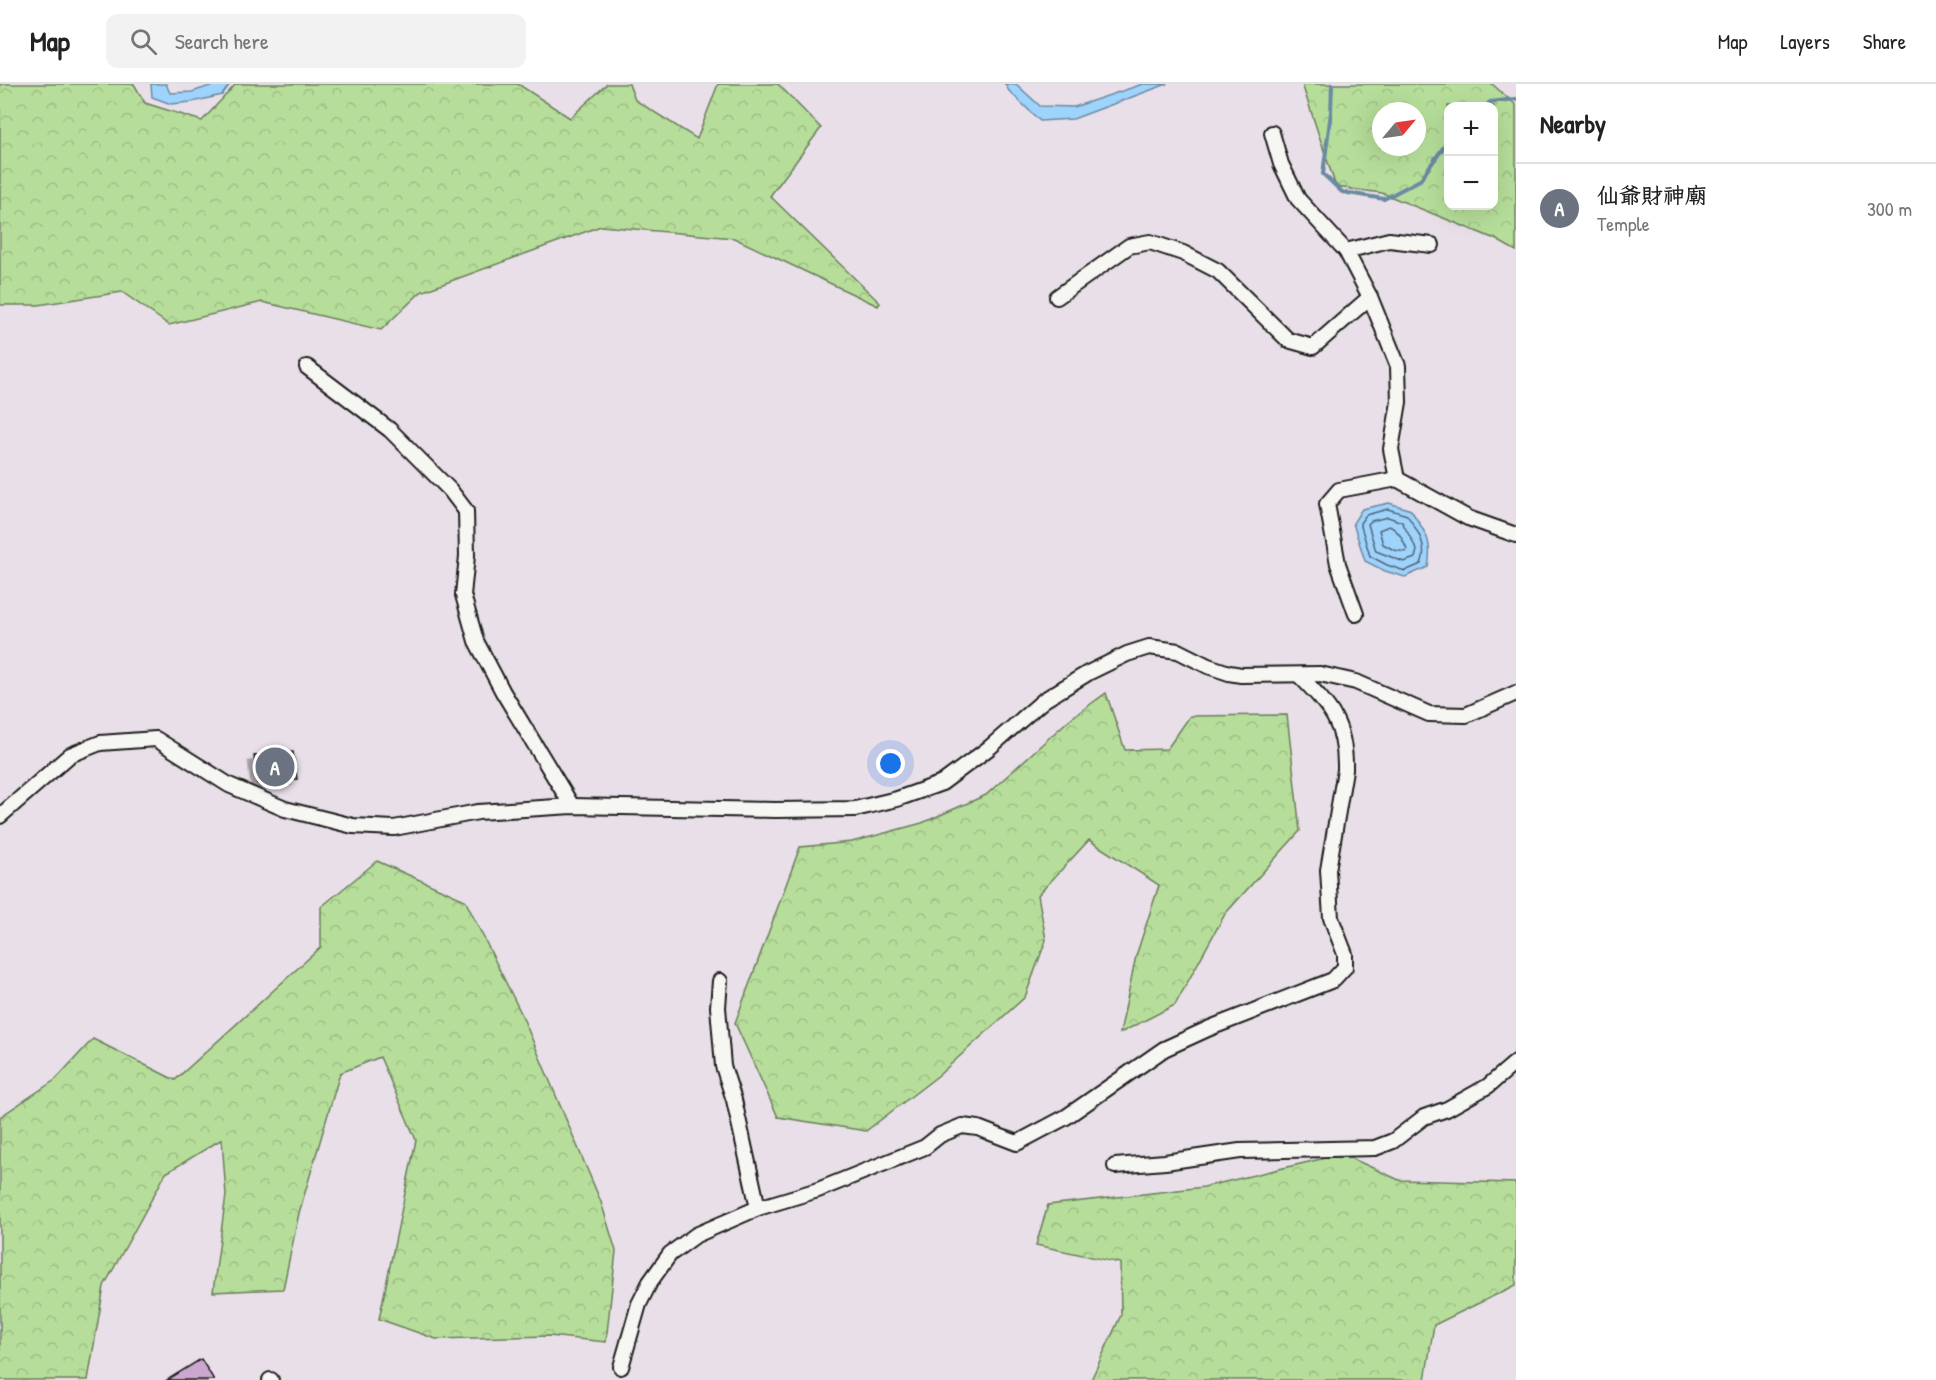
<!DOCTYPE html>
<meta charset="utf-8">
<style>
:root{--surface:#fff;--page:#f2f2f2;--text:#222;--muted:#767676;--line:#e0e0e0;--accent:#c8321e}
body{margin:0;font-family:"Patrick Hand","LXGW WenKai TC",sans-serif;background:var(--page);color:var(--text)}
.controls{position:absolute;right:18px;top:18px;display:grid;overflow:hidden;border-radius:12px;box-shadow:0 6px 24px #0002}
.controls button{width:54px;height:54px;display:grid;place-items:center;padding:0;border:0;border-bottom:2px solid var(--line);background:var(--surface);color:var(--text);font:30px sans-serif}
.compass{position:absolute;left:1372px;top:18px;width:54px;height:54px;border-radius:50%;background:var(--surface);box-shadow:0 6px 24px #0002;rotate:61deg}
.you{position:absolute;left:891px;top:680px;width:21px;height:21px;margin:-15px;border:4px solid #fff;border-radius:50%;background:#1a73e8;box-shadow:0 0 0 9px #1a73e833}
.badge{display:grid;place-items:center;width:39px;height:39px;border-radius:50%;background:var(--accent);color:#fff;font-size:20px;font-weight:700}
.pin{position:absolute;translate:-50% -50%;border:3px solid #fff;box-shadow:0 2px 6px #0006}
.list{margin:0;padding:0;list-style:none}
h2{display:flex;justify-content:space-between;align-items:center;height:78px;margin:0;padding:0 24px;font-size:26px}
h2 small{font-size:20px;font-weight:400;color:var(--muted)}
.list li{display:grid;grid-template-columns:39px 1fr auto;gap:18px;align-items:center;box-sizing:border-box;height:90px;padding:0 24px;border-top:2px solid var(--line)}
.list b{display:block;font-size:22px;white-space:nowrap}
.list p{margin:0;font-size:20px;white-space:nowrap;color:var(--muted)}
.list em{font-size:20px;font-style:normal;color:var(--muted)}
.icon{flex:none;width:33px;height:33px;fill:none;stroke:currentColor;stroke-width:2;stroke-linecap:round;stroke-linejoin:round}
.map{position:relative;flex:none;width:1516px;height:1296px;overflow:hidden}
header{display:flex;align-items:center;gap:36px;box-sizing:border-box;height:84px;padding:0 30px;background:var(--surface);border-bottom:2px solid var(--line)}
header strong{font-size:28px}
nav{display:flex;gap:33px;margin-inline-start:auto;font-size:21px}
.search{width:420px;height:54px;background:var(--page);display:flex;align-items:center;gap:15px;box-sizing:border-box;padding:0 21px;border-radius:12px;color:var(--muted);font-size:22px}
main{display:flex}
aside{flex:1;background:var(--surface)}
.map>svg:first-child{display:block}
.forest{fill:url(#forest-crowns);stroke:#697d5b;stroke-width:1.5;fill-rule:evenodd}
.water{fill:#9ed3fc;stroke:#6a8aa2;stroke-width:1.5}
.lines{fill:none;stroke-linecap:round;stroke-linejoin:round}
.shore{stroke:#506576;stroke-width:1.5}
.stream{stroke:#6a8aa2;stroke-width:4}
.building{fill:#cca8d1;stroke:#1c1c1c;stroke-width:1.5;filter:url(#shadow)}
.minor-casing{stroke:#1c1c1c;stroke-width:18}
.minor{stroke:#f6f6f2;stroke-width:14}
</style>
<header>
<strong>Map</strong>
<div class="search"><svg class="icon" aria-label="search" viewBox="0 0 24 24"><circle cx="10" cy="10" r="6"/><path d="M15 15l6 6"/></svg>Search here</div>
<nav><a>Map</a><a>Layers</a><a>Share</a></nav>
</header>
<main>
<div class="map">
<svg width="1516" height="1296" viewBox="0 0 1516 1296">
<defs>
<pattern id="forest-crowns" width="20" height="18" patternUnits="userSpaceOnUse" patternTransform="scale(1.5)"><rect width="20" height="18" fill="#b6de9a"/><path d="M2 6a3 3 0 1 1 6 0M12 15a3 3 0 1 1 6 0" fill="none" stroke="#9cbe84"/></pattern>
<filter id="shadow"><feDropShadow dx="-5.5" dy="5.5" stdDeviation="0" flood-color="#0004"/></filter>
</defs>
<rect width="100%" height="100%" fill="#e9dfe8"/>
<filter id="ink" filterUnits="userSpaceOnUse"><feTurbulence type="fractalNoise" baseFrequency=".0167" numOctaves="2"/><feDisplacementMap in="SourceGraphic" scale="12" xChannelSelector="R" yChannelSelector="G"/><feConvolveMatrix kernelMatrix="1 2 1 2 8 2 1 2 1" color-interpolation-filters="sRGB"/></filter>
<g filter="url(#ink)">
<g class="forest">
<path d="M0 0H134L145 19 202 37 236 0H518L570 34 607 0H629L635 16 697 55 718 0H778L821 44 770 112 880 219 878 222 876 221 734 154 601 142 421 208 381 246 262 218 169 241 122 208 38 221H0Z"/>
<path d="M1302 0H1492L1516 21V167L1495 155 1382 109 1336 103ZM1494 22V122H1448V22ZM1381 27H1417V63H1381Z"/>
<path d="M1106 609 1125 666 1167 665 1190 632 1287 631 1300 747 1225 830 1175 921 1120 949 1136 872 1159 801 1089 756 1038 811 1046 856 1025 913 939 991 866 1047 778 1033 735 939 800 763 852 758 922 739 986 711 1070 635Z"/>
<path d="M377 777 465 816 521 929 601 1118 616 1167 606 1258 549 1252 436 1255 379 1235 416 1056 380 973 340 989 299 1129 283 1205 213 1208 226 1111 222 1055 166 1089 104 1202 88 1296H0V1033L55 996 93 955 175 996 321 863V823Z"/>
<path d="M1342 1070 1399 1096 1516 1099V1201L1434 1241 1425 1296H1091L1121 1231 1120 1179 1036 1161 1048 1121 1204 1103Z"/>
</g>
<g class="water">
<path d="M151 0H166L170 9 192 8 216 0H230L222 11 192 18 171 20 152 13Z"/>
<path d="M1005 0H1016L1040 22 1074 23 1143 0H1167L1073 35 1040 37 1009 7Z"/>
<path d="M1389 419 1411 426C1425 449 1433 455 1428 483L1405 493 1385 487 1365 477 1353 439 1362 425Z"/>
</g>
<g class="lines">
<g class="shore">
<path d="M1388 425 1407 431C1417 446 1429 462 1421 480L1405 487 1387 481 1370 472 1360 439 1366 431Z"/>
<path d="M1388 433 1402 438 1417 466 1415 474 1404 478 1376 467 1368 440 1371 437Z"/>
<path d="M1389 442C1399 446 1403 456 1407 466L1406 468 1394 466 1383 460 1379 446Z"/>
</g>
<g class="stream">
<path d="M1332 0 1331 28 1323 90 1342 108 1384 115 1420 96 1448 57"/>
<path d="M1486 22 1490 18 1516 15"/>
</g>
</g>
<g class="building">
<path d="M293 668 297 695 257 699 254 672Z"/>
<path d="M201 1275 214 1296H167Z"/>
</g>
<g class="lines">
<defs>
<g id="minor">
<path d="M1346 167 1389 156 1432 161"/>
<path d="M1057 213 1129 162 1150 158 1183 169 1218 187 1288 256 1313 263 1370 213 1346 167 1298 115 1281 80 1272 49"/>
<path d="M1370 213 1398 282 1399 318 1391 365 1397 395"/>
<path d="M307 283 390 346 450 406 466 427 467 472 463 511 476 557 503 608 572 722"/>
<path d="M1356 530 1338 480 1327 420 1339 406 1397 395 1468 434 1516 451"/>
<path d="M0 732 70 671 100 659 156 655 229 701 285 725 353 742 394 744 478 728 572 722 775 726 855 725 897 715 942 699 989 664 1044 616 1088 589 1127 570 1149 563 1178 567 1208 582 1229 589 1241 591 1320 590 1356 598 1429 630 1466 631 1516 609"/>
<path d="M720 897 718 923 723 982 734 1016 758 1124"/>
<path d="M1115 1082 1165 1078 1240 1067 1375 1064 1393 1057 1424 1033 1447 1025 1488 1002 1516 978"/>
<path d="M621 1283 639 1220 650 1198 670 1170 696 1151 758 1124 818 1106 925 1063 940 1051 962 1042 978 1044 1017 1059 1066 1033 1164 965 1210 944 1333 896 1345 883V870L1331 834 1328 786 1345 686C1346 639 1330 623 1299 591"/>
<path d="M270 1296H271"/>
</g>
</defs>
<use href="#minor" class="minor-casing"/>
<use href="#minor" class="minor"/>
</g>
</g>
</svg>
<div class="controls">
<button>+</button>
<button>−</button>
</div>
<svg class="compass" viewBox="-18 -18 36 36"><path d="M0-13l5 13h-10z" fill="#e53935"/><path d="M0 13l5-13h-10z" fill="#767676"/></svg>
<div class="you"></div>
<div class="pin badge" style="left:275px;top:683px;background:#6b7280">A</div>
</div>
<aside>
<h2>Nearby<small></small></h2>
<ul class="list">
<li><span class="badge" style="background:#6b7280">A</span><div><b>仙爺財神廟</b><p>Temple</p></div><em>300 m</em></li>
</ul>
</aside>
</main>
